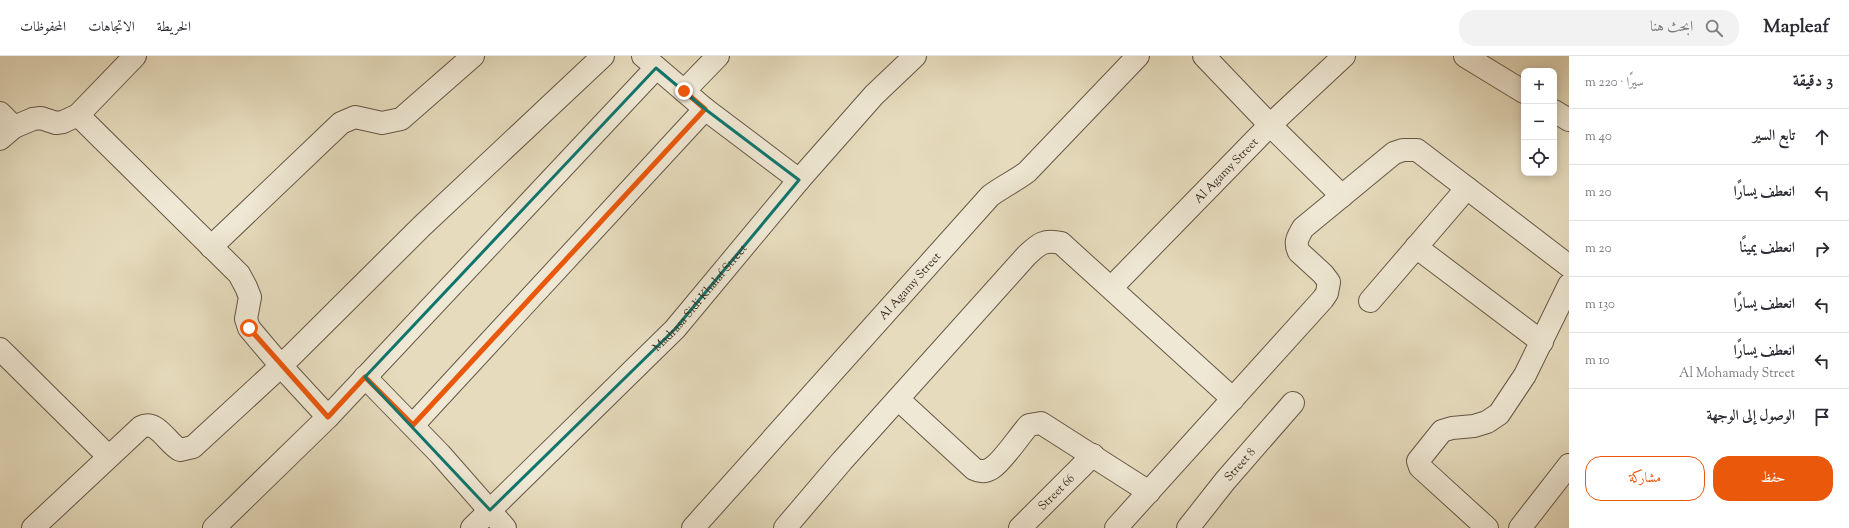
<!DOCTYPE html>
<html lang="ar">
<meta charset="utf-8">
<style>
:root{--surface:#fff;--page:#f2f2f3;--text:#2b2b33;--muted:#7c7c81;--line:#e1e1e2;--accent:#ea580c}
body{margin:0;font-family:"Sorts Mill Goudy",Amiri,serif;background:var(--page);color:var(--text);direction:rtl}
.controls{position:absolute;right:12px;top:12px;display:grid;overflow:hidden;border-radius:8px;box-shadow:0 2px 10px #0003}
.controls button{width:36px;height:36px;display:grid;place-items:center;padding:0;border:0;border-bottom:1px solid var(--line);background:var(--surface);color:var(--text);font:20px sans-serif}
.stop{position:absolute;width:12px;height:12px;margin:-9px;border:3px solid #ea580c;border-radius:50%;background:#fff}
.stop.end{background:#ea580c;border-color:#fff;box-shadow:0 1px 4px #0008}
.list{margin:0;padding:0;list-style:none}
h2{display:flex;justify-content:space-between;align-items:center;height:52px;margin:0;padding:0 16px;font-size:17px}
h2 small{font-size:13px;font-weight:400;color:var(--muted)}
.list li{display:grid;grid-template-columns:26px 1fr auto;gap:12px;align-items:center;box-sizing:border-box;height:56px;padding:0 16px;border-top:1px solid var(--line)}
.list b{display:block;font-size:15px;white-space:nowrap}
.list p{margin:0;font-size:13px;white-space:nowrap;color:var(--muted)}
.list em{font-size:13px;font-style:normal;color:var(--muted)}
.actions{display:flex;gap:8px;padding:12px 16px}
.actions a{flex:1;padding:9px 0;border:1px solid var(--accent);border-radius:16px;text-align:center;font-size:14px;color:var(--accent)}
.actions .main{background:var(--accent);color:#fff}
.icon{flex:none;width:22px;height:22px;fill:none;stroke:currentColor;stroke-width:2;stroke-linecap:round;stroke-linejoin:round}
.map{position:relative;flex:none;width:1569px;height:472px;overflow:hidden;direction:ltr}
header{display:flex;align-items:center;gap:24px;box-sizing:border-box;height:56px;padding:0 20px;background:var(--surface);border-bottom:1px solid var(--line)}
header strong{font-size:19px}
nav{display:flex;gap:22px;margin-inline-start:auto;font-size:14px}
.search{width:280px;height:36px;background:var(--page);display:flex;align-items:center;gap:10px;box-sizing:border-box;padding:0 14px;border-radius:16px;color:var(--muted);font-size:15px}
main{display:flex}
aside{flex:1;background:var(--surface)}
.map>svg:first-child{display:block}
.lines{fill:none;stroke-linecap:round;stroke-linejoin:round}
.minor-casing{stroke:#665747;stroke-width:24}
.minor{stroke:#efe8d4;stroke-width:22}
.route{stroke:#ea580c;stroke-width:5}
.marked{fill:none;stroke:#0f766e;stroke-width:3;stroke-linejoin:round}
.labels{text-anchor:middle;stroke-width:3.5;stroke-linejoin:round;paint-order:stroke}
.street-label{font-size:12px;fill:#3b2b20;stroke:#efe8d4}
</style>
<header>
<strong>Mapleaf</strong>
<div class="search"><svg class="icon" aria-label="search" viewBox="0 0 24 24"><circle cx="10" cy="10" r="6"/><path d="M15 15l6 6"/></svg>ابحث هنا</div>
<nav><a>الخريطة</a><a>الاتجاهات</a><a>المحفوظات</a></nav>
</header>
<main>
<aside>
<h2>3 دقيقة<small>سيرًا · 220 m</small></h2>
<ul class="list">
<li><svg class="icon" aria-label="ahead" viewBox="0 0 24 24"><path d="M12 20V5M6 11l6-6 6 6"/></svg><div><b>تابع السير</b></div><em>40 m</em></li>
<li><svg class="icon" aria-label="left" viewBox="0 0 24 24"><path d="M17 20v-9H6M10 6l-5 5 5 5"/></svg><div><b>انعطف يسارًا</b></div><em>20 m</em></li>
<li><svg class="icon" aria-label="right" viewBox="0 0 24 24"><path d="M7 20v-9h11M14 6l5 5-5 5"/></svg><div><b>انعطف يمينًا</b></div><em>20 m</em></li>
<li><svg class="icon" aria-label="left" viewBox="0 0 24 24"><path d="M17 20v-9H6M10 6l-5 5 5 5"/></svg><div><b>انعطف يسارًا</b></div><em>130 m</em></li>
<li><svg class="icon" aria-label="left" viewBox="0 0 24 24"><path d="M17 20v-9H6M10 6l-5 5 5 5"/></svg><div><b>انعطف يسارًا</b><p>Al Mohamady Street</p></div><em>10 m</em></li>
<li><svg class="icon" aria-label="arrive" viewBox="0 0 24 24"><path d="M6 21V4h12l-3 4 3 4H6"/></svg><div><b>الوصول إلى الوجهة</b></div></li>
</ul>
<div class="actions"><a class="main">حفظ</a><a>مشاركة</a></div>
</aside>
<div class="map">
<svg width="1569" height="472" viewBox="0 0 1569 472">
<rect width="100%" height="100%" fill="#e6dcbd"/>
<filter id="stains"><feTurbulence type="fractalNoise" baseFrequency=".005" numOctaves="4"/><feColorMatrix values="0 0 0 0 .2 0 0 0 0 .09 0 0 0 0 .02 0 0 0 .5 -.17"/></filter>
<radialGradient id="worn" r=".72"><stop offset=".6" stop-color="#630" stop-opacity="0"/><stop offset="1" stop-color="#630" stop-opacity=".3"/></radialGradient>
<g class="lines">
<defs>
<g id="minor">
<path d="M643 0 705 53 799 124"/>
<path d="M1204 0 1270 69 1342 140"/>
<path d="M1465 0 1524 36"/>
<path d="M684 35 718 0"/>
<path d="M1554 55 1569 64"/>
<path d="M0 57 14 71"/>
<path d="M78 59 239 218 246 231 250 241 246 263 249 272 281 310 422 170 603 0"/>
<path d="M0 83 14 71 33 63 41 62 56 67 63 66 78 59 135 0"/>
<path d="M211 191 341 67 355 61 382 67 401 63 473 0"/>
<path d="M1416 191 1542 286"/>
<path id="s1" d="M1112 231 1270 69 1344 0"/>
<path d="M1370 245 1467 132"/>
<path d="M0 293 108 400"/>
<path d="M365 321 440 398 505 472"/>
<path d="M898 343 974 413C980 416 986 416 992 412 1003 405 1019 380 1029 369L1041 367 1149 436"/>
<path d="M413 369 705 53"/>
<path d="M33 472 141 371C157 363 167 387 180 394L193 391 281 310 328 361"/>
<path d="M214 472 328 361 656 12"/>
<path id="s2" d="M472 472 675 273 799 124 874 39 915 0"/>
<path id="s3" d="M693 472 990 140C1002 131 1015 125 1027 116L1138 0"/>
<path d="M785 472 842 405 1027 199C1039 188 1044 183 1061 187L1233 343"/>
<path id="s4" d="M1020 472 1093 399"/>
<path d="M1116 472 1323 243 1327 237 1329 226 1323 218 1299 196C1294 186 1298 181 1303 172L1394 97 1403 94H1417L1569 210"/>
<path id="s5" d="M1188 472 1225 425 1293 347"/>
<path d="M1487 472 1420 411 1418 405 1442 375 1452 372 1474 370 1487 366 1499 358 1525 319 1569 229"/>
<path d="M1520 472 1569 409"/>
</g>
</defs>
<use href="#minor" class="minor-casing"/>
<use href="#minor" class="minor"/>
</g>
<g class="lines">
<path class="route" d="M249 272 328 361 365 321 413 369 705 53 684 35"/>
</g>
<path class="marked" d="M656 12 705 53 799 124 675 273 490 454 365 321Z"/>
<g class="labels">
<g class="street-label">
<text dy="4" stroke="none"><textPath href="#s1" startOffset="163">Al Agamy Street</textPath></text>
<text dy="4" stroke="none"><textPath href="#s3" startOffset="325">Al Agamy Street</textPath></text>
<text dy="4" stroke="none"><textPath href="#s2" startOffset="324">Madrasa Sidi Khalaf Street</textPath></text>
<text dy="4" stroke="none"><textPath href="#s5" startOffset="82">Street 8</textPath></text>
<text dy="4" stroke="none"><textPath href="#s4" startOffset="51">Street 66</textPath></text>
</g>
</g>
<rect width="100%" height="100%" filter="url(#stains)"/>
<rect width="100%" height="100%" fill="url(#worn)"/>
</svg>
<div class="controls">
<button>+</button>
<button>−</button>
<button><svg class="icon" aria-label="locate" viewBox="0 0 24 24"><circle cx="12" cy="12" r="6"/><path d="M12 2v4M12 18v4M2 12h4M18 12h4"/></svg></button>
</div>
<div class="stop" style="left:249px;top:272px"></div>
<div class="stop end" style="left:684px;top:35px"></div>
</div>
</main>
